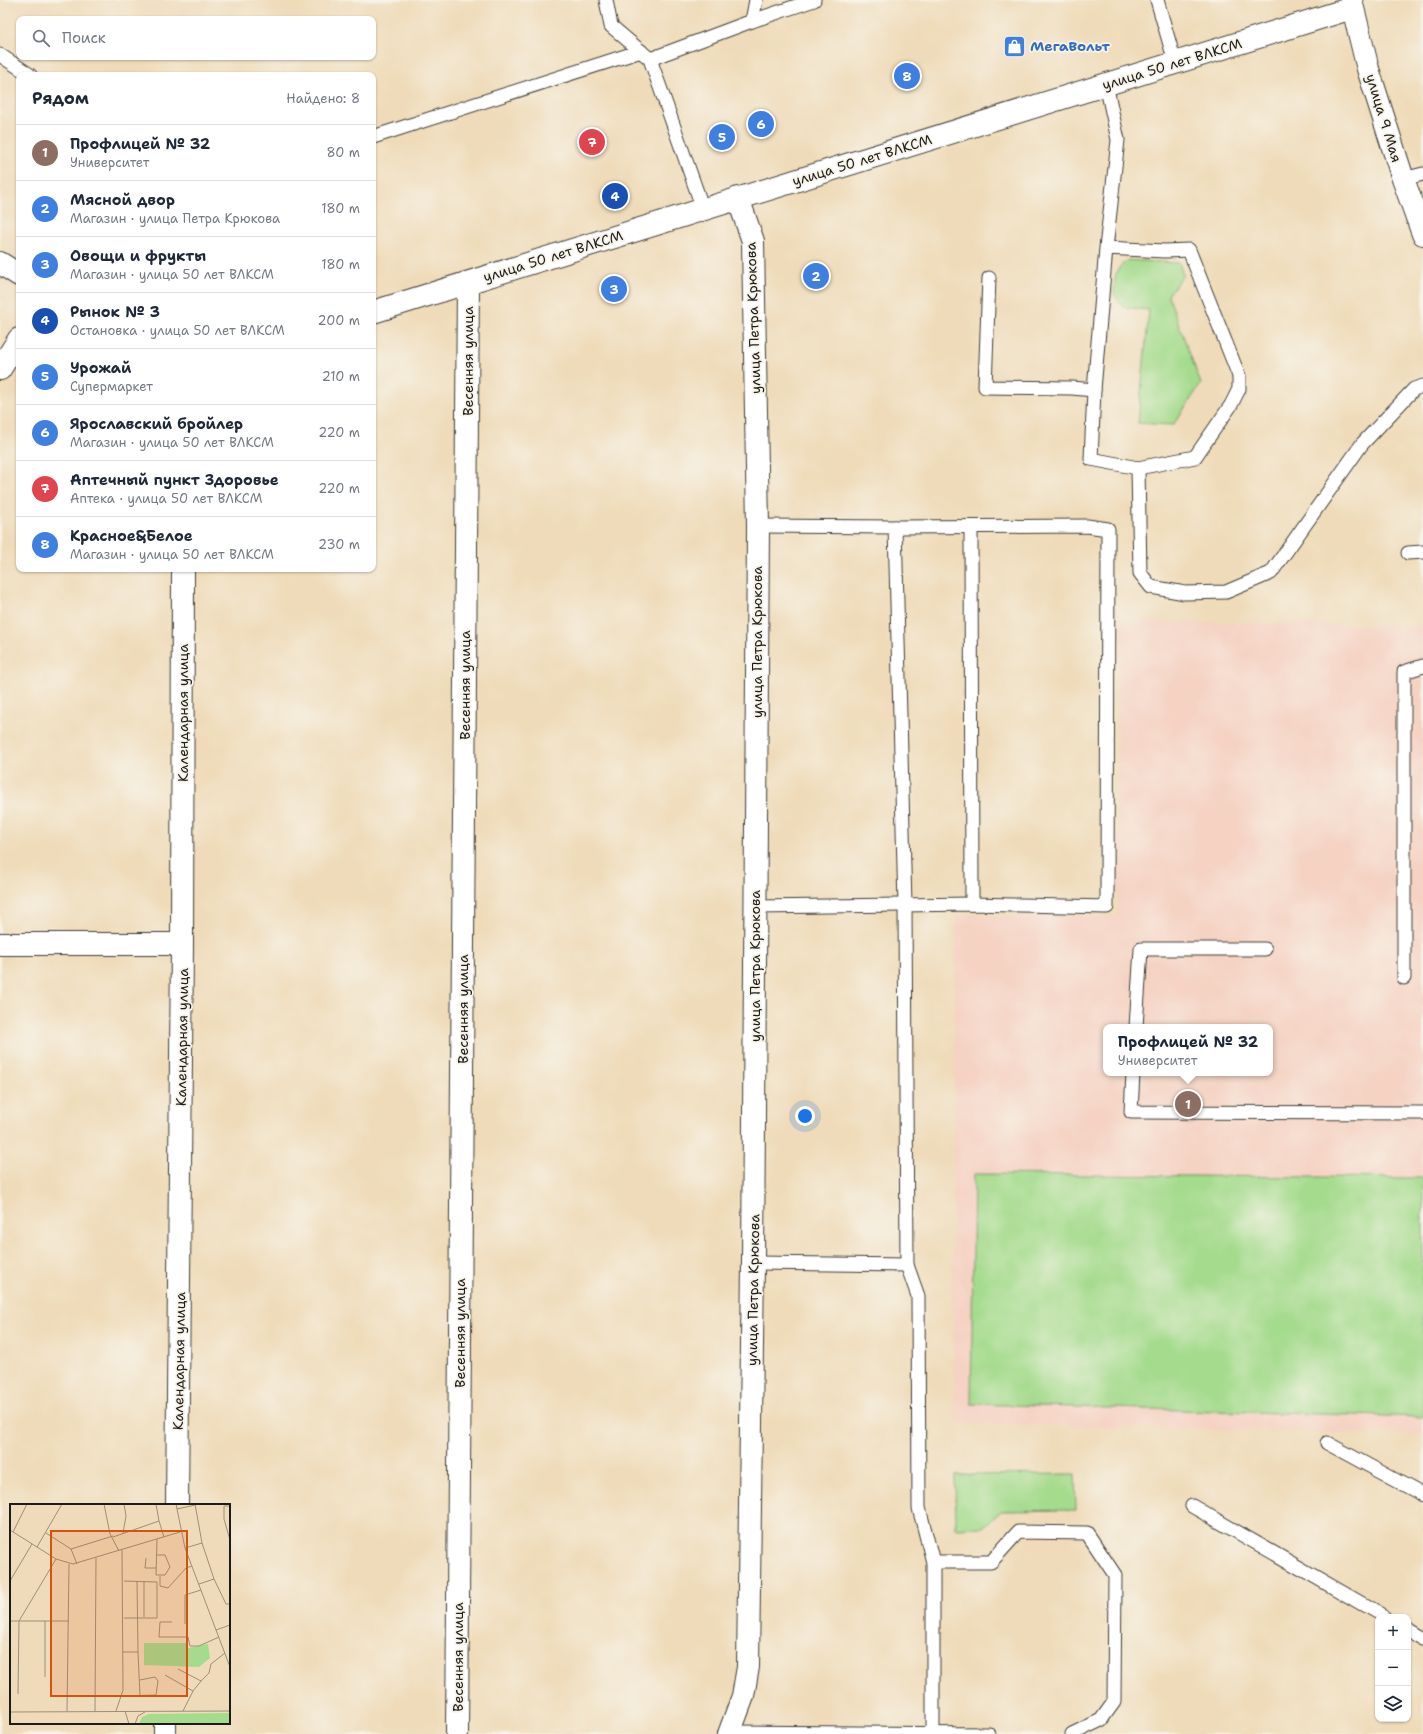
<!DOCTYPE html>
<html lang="ru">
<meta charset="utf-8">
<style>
:root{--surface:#fff;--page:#f2f2f3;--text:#1f2937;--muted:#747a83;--line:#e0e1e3;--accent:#0f766e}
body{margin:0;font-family:"Shantell Sans",sans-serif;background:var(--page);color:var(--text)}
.controls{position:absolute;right:12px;bottom:12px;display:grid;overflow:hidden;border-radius:8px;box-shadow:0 1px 3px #0004}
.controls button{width:36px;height:36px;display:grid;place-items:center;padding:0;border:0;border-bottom:1px solid var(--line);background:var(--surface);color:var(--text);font:20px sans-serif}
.you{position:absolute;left:805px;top:1116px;width:14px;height:14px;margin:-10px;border:3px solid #fff;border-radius:50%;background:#1a73e8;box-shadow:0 0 0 6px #1a73e833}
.badge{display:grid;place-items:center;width:26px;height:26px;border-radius:50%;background:var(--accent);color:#fff;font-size:13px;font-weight:700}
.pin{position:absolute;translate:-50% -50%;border:2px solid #fff;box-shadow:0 1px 4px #0006}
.popup{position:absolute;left:1103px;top:1024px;width:170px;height:52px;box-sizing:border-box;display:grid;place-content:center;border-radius:8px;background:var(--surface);filter:drop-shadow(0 1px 3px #0005);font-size:13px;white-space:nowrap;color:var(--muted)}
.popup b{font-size:15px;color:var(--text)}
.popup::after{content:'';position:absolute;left:50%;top:100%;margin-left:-8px;border:8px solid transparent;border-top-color:var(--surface)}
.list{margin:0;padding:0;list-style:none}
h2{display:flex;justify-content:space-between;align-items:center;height:52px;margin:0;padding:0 16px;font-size:17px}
h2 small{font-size:13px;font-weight:400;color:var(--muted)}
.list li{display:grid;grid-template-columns:26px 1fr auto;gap:12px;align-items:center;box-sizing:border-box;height:56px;padding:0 16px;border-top:1px solid var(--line)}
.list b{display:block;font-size:15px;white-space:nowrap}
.list p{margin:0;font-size:13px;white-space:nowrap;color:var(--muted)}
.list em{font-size:13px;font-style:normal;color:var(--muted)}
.icon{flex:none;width:22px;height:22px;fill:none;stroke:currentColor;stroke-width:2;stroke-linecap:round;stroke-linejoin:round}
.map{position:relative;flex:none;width:1423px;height:1734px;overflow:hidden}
.search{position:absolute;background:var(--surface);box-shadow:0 1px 3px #0004;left:16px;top:16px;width:360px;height:44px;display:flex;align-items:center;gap:10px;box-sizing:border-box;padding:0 14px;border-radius:8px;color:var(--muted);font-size:15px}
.panel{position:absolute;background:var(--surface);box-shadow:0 1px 3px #0004;left:16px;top:72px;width:360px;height:500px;border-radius:8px}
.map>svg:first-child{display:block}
.built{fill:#f5d2c2;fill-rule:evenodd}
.green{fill:#a4db8d;stroke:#607c54}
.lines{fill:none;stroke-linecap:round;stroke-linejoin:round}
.service-casing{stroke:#3c3934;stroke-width:15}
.minor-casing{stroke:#3c3934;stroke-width:24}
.secondary-casing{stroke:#3c3934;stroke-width:24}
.service{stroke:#fff;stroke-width:13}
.minor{stroke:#fff;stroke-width:22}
.secondary{stroke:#fff;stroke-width:22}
.labels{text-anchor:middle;stroke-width:3.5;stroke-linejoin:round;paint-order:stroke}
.shop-label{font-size:14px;font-weight:bold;fill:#366cbe;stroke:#f7f3e8;text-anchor:start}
.street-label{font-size:14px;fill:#1c1c1c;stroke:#f7f3e8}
.inset-road{fill:none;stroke:#9b8f7a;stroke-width:1}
.view{fill:#d4530e;fill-opacity:0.15;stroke:#d4530e;stroke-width:2}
.inset-edge{fill:none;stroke:#1c1c1c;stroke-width:2}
</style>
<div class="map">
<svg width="1423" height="1734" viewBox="0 0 1423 1734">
<rect width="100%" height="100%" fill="#f7f3e8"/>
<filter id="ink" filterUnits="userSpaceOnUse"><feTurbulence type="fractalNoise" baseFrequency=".025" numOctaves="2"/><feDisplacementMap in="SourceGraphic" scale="8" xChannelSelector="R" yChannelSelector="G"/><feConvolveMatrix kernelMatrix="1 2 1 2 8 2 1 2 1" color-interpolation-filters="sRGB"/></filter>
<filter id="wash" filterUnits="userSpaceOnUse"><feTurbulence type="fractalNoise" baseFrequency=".012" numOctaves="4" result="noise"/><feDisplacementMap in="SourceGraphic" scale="16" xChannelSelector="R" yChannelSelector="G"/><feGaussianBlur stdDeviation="0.9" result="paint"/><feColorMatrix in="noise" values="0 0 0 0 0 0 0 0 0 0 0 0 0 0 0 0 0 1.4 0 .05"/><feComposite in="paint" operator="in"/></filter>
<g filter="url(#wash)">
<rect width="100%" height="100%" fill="#efdbb9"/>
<path class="built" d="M1118 621 1423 626V1435L954 1423 952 1290 956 915 1117 917ZM1106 1027H1270V1073H1106Z"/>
<g class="green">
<path d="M1128 260 1179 263 1183 275 1168 295 1201 384 1173 425 1138 423 1149 310 1123 307 1114 294C1115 278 1113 270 1128 260Z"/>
<path d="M974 1174 1423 1178V1417L971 1404Z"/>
<path d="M1075 1474 1076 1510 1001 1511 983 1527 956 1528 955 1475Z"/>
</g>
</g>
<g filter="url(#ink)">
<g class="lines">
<defs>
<g id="service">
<path d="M606 0 611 26 650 59 703 209"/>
<path d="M1157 0 1175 62"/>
<path d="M752 21 756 0"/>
<path d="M0 55 30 75"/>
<path d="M650 59 752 21 814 0"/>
<path d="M373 137 641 51"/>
<path d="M1403 179 1423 174"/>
<path d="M1106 248 1165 251 1189 250 1239 376V389L1231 405 1195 457 1138 468 1091 459 1094 390 1106 248 1118 140 1106 84"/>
<path d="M989 278 985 387 1072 388 1094 390"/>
<path d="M1138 468 1140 573 1151 587 1185 593 1226 592 1271 573 1362 444 1414 389 1423 386"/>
<path d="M971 527 972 904"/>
<path d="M1408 553 1423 552"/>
<path d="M755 907 972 904 1107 907 1108 529 1087 526 895 527 758 526"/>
<path d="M1404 978V672L1423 666"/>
<path d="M1136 1027 1141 949H1265"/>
<path d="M1133 1073 1131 1112 1423 1113"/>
<path d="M753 1263 907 1265 905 905 895 527"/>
<path d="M907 1265 918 1296 919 1508 933 1562V1733"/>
<path d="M1327 1443 1423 1495"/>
<path d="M1192 1506 1385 1617"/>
<path d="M933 1562H991L1018 1532 1087 1533 1115 1575 1114 1702 1101 1720 1072 1734"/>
<path d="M1408 1630 1423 1639"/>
<path d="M730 1732 989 1734"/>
</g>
<g id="minor">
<path d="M0 369 19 339"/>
<path d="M0 944H182"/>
<path d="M177 1505 182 944 183 569"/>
<path d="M165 1734V1723"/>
<path d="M457 1734 468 283"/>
<path d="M729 1734 743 1696 748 1667 753 1263 758 526 753 241 738 198"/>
</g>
<g id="secondary">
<path d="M1351 0 1368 69 1403 179 1423 234"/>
<path d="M0 263 19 275"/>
<path d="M373 312 1352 8"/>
</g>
</defs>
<use href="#service" class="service-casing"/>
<use href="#minor" class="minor-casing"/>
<use href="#secondary" class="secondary-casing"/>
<use href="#service" class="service"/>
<use href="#minor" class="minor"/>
<use href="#secondary" class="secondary"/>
</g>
</g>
<defs>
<symbol id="shop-square" viewBox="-11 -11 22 22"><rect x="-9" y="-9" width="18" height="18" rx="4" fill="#3f7fe0" stroke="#f7f3e8"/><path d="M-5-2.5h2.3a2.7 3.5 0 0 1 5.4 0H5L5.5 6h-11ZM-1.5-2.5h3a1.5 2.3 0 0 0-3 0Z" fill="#fff"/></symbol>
</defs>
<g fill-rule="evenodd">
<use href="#shop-square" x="1002" y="34" width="25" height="25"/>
</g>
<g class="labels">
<g class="shop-label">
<text x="1030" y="51">МегаВольт</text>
</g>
<g class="street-label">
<text transform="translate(1172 64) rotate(-17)" y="5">улица 50 лет ВЛКСМ</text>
<text transform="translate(1384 118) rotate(73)" y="5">улица 9 Мая</text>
<text transform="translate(862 160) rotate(-17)" y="5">улица 50 лет ВЛКСМ</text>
<text transform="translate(553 256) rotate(-17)" y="5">улица 50 лет ВЛКСМ</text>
<text transform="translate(753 318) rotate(-92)" y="5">улица Петра Крюкова</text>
<text transform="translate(468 361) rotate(-90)" y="5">Весенняя улица</text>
<text transform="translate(757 642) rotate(-90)" y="5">улица Петра Крюкова</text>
<text transform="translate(465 685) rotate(-90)" y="5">Весенняя улица</text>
<text transform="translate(183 713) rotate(-90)" y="5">Календарная улица</text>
<text transform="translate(755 966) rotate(-90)" y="5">улица Петра Крюкова</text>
<text transform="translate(463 1009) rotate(-90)" y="5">Весенняя улица</text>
<text transform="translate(182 1037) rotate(-89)" y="5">Календарная улица</text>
<text transform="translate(753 1290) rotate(-89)" y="5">улица Петра Крюкова</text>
<text transform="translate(460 1333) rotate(-90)" y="5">Весенняя улица</text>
<text transform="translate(179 1361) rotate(-89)" y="5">Календарная улица</text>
<text transform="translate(458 1657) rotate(-90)" y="5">Весенняя улица</text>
</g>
</g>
<g transform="translate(10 1504)">
<rect width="220" height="220" fill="#efdbb9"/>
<path d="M134 139H178V144L198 140 200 154 189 163 134 161ZM220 209V220H129L132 213 139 210Z" fill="#a4db8d"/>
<path class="inset-road" d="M94 0 100 30 109 47M146 0 149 17M166 0 175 44 220 163M185 0 192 39 204 75 216 100H220M220 2H214V15L220 36M167 5 185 1M0 26 46 55 63 60 170 28M3 28 17 0M36 29 61 45 67 60M113 29 116 12 114 0M103 33 149 17 154 33M27 43 52 0M175 44 192 39M61 45 103 32M147 51H155L160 63 155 71H146L147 35M136 54 135 64H146M150 72V82L158 84 176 64 182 62M0 77 22 40M134 77V113M189 80 204 75M114 114H147V78L114 77M0 117H59M162 118H150L149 133H178L180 142H189L209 133M175 120V91L191 86M206 126 220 121M113 148H128L127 77M128 148 130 192M168 165 191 177 199 169 201 160 215 149M155 171 183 187M35 173V117M8 190 9 117 46 55M111 192 146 191 148 177 145 173 130 176M57 207 59 60M85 207 86 54M106 207 113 186 112 46M115 207 119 220M173 207 183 187 191 177M0 208 220 207M125 220 128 212 135 208"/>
<path class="view" d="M41 27H177V192H41Z"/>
<rect width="220" height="220" class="inset-edge"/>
</g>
</svg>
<div class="controls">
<button>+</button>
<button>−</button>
<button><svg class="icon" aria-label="layers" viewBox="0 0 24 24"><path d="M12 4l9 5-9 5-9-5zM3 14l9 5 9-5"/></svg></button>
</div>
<div class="you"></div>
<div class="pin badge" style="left:1188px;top:1104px;background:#8d6e63">1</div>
<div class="popup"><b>Профлицей № 32</b>Университет</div>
<div class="pin badge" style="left:816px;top:276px;background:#3f7fe0">2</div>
<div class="pin badge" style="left:614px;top:289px;background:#3f7fe0">3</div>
<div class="pin badge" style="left:615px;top:196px;background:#1a4fb4">4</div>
<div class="pin badge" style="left:722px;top:137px;background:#3f7fe0">5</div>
<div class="pin badge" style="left:761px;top:124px;background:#3f7fe0">6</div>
<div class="pin badge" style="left:592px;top:142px;background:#e0444e">7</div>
<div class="pin badge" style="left:907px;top:76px;background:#3f7fe0">8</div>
<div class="search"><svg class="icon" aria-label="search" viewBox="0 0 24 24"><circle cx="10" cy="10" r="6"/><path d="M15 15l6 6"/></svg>Поиск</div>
<section class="panel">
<h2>Рядом<small>Найдено: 8</small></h2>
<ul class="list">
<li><span class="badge" style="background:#8d6e63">1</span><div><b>Профлицей № 32</b><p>Университет</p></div><em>80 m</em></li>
<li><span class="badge" style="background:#3f7fe0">2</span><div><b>Мясной двор</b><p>Магазин · улица Петра Крюкова</p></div><em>180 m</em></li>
<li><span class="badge" style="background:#3f7fe0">3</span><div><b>Овощи и фрукты</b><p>Магазин · улица 50 лет ВЛКСМ</p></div><em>180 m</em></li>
<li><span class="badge" style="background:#1a4fb4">4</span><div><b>Рынок № 3</b><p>Остановка · улица 50 лет ВЛКСМ</p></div><em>200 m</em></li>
<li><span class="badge" style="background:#3f7fe0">5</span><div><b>Урожай</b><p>Супермаркет</p></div><em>210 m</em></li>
<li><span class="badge" style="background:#3f7fe0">6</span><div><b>Ярославский бройлер</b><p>Магазин · улица 50 лет ВЛКСМ</p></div><em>220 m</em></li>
<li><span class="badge" style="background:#e0444e">7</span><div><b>Аптечный пункт Здоровье</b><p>Аптека · улица 50 лет ВЛКСМ</p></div><em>220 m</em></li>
<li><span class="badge" style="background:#3f7fe0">8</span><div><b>Красное&amp;Белое</b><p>Магазин · улица 50 лет ВЛКСМ</p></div><em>230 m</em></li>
</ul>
</section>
</div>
